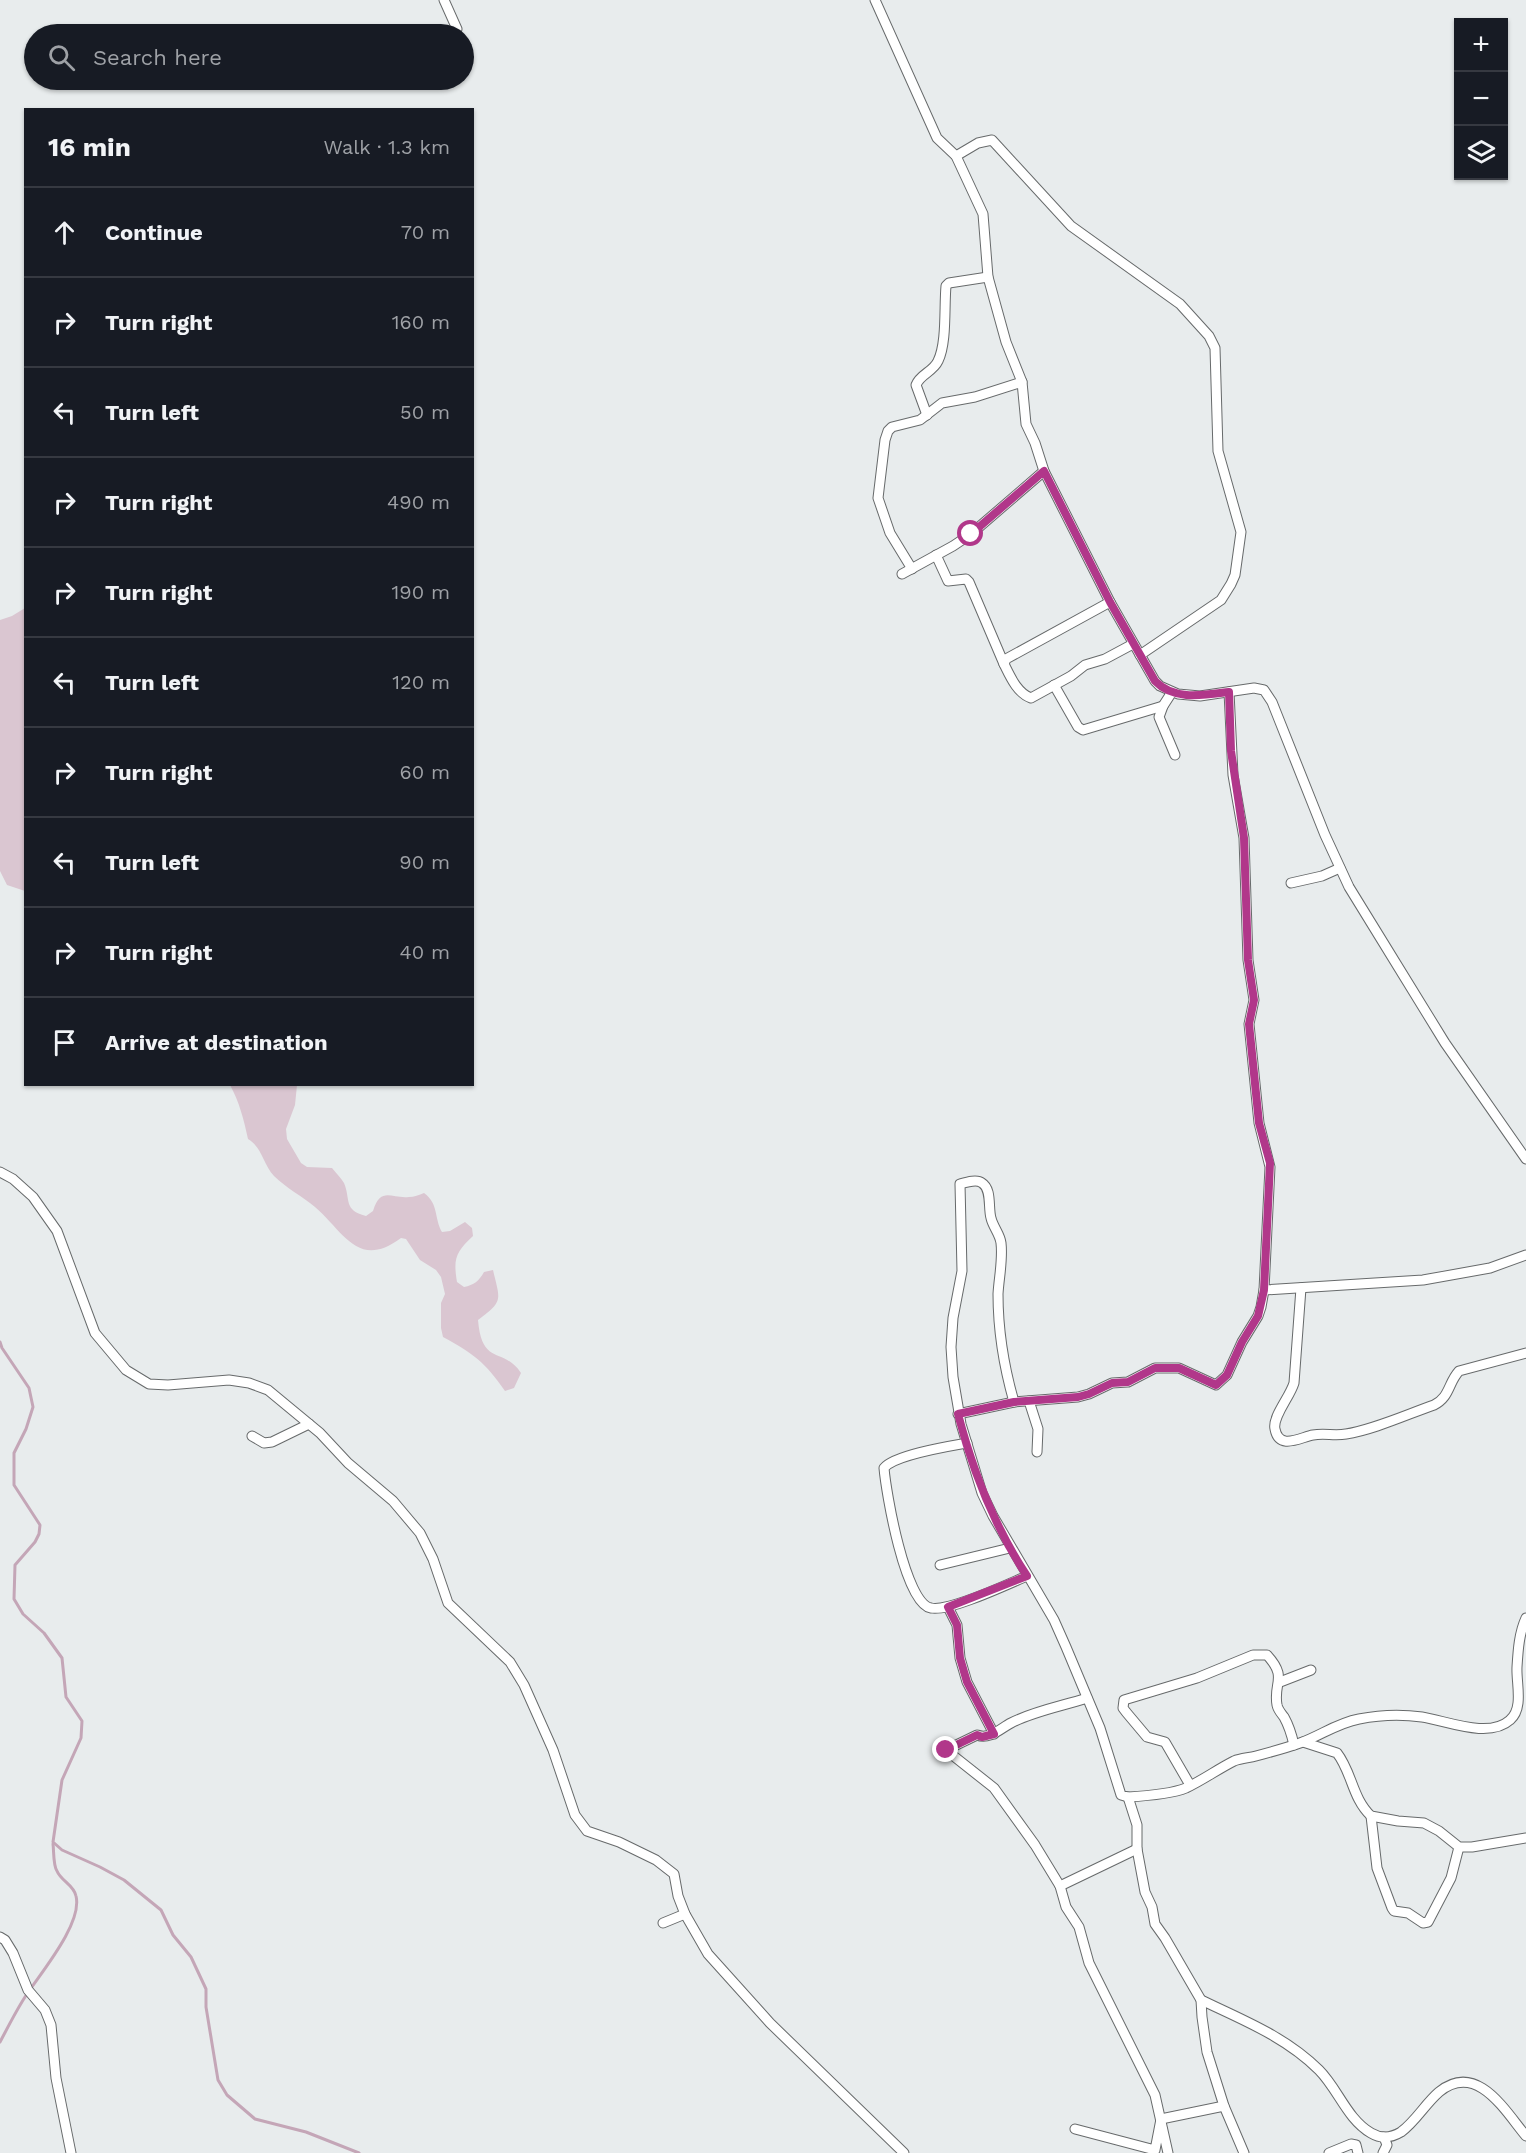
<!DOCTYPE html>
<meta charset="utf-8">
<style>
:root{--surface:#171b24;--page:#20242c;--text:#f1f3f6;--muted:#9ea1a6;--line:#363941}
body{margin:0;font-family:"Work Sans",sans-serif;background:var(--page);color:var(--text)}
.controls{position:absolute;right:18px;top:18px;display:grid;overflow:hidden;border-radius:0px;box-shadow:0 2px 4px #0004}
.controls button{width:54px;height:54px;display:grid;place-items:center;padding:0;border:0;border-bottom:2px solid var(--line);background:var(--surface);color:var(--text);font:30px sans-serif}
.stop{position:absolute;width:18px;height:18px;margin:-14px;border:4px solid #b1378a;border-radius:50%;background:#fff}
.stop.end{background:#b1378a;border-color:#fff;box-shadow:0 2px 6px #0008}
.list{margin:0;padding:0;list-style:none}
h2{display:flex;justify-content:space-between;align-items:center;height:78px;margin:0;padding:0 24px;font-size:26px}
h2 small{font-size:20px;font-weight:400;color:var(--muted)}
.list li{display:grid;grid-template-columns:39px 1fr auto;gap:18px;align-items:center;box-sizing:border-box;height:90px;padding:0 24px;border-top:2px solid var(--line)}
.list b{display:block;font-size:22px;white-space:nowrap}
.list em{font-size:20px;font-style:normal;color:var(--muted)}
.icon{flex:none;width:33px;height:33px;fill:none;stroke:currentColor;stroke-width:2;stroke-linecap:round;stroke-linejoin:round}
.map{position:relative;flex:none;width:1526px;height:2153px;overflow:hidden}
.search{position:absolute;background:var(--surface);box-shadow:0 2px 4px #0004;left:24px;top:24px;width:450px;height:66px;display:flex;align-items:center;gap:15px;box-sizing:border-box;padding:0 21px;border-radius:33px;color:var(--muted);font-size:22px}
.panel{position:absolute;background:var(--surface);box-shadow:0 2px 4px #0004;left:24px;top:108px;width:450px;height:978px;border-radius:0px}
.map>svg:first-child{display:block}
.green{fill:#dac6d1}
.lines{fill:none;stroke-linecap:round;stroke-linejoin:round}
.stream{stroke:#c4a6b7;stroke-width:3}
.street-casing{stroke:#676a6b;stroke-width:11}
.street{stroke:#fff;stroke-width:9}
.route{stroke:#b1378a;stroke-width:8}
</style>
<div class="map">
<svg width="1526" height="2153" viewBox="0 0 1526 2153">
<rect width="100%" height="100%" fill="#e8eced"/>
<g class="green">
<path d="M25 608V891L7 885 0 871V620L12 616Z"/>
<path d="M230 1085H297L295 1105 286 1129 287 1139 301 1163 307 1167 332 1168C336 1173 341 1178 344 1183 351 1200 343 1210 366 1216L373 1211C381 1186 391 1199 409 1197 414 1197 419 1195 424 1193 439 1204 434 1218 442 1232L450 1231 465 1222 472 1228 473 1236C456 1252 453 1258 457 1282L464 1287C474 1285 479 1281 484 1272L493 1270C500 1300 504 1301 478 1320 482 1367 503 1346 521 1373L514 1388 505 1391C485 1362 474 1354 443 1337L441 1328V1303L445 1294 441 1277 436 1270 420 1260 406 1239 401 1238C358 1270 344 1232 315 1207 302 1196 286 1188 274 1176 263 1164 262 1147 248 1139 244 1120 239 1101 230 1085Z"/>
</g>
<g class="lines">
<g class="stream">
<path d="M0 1342 2 1348 29 1388 33 1407 26 1429 14 1453V1485L40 1525 39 1534 35 1542 15 1565 14 1599 23 1614 44 1633 62 1658 66 1697 82 1721 81 1738 62 1780 53 1842 62 1850 100 1867 124 1880 161 1910 173 1935 191 1957 206 1989V2007L218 2080 227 2095 255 2119 306 2132 359 2153"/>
<path d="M0 2042C8 2027 16 2011 25 1997 39 1975 83 1924 76 1896 74 1885 61 1881 57 1871 53 1865 54 1851 53 1844"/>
</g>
<defs>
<g id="street">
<path d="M444 0 457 29"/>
<path d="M875 0 937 138 956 156 983 214 988 277 1006 342 1022 382 1026 424 1035 443 1044 471 1110 602 1155 681 1160 686 1178 694 1200 696 1254 688 1264 690 1272 702 1325 835 1349 887 1445 1043 1526 1159"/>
<path d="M956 156 978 143 992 140 1071 226 1180 304 1209 336 1215 348 1218 451 1241 532 1235 575 1231 584 1221 600 1140 655"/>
<path d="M927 415 916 385C920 374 933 372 938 361 947 343 944 307 946 286L949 283 988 277"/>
<path d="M936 555 948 581 966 579 969 582 1004 664"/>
<path d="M912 569 890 533 878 498 885 440 888 431 892 427 920 420 942 403 975 397 1022 382"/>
<path d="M902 574 953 546 971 534 1044 471"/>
<path d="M1110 602 1006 659 1004 664C1010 676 1017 693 1031 698L1071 676 1085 665 1105 659 1133 644"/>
<path d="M1054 685 1078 727 1083 730 1163 706"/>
<path d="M1172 692 1163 706 1159 717 1175 755"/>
<path d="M1291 883 1322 876 1340 868"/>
<path d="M0 1172 13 1179 33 1197 57 1231 95 1333 126 1370 149 1384 168 1385 229 1380 249 1383 268 1390 320 1433 348 1463 393 1501 420 1533 433 1559 448 1603 510 1662 524 1685 553 1750 575 1815 587 1831 619 1842 656 1860 674 1874 678 1896 685 1914 708 1954 770 2023 904 2153"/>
<path d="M1301 1288 1294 1383C1290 1397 1272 1417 1275 1429 1279 1451 1301 1437 1313 1435 1324 1433 1335 1436 1346 1434 1373 1430 1408 1414 1434 1405 1450 1397 1448 1383 1459 1371L1526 1353"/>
<path d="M1264 1290 1423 1280 1490 1268 1526 1255"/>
<path d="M1029 1401 1038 1429 1037 1452"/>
<path d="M1014 1402C1004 1367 998 1330 998 1294 999 1277 1003 1260 1001 1243 1000 1234 993 1227 991 1218 988 1208 992 1189 982 1183 977 1179 967 1182 960 1184L962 1271 953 1318 951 1347 953 1377 961 1424 982 1493 993 1516 1054 1620 1066 1647 1100 1728 1121 1795 1128 1797"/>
<path d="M958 1414 1014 1402 1078 1397 1089 1394 1112 1383 1128 1382 1155 1368H1179L1216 1385 1227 1375 1242 1342 1258 1316 1261 1307 1264 1290 1270 1167 1259 1123 1249 1024 1254 1000 1248 960 1244 838 1233 775 1229 692"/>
<path d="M252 1436 264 1443 272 1442 309 1424"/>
<path d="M967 1443C950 1446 894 1455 884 1468 886 1492 905 1604 931 1608 949 1612 1008 1584 1027 1576"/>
<path d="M940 1565 1010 1548"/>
<path d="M948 1607 957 1625 960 1658 967 1682 994 1734"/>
<path d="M1280 1682 1311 1670"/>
<path d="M1087 1698C1063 1706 1034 1711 1011 1723 1001 1728 990 1740 977 1735L946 1750 994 1788 1035 1845 1060 1886 1137 1849"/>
<path d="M1303 1742 1337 1753C1352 1772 1352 1798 1371 1816L1398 1821 1424 1823 1439 1831 1459 1847H1472L1526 1838"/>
<path d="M1190 1785 1165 1742 1147 1737 1126 1712 1123 1708 1124 1700 1197 1678 1253 1655H1267C1288 1678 1273 1682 1277 1705 1278 1710 1281 1713 1284 1717 1289 1726 1292 1736 1294 1745"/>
<path d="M1371 1816 1377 1868 1392 1908 1394 1911 1408 1913 1423 1923 1428 1922 1451 1878 1459 1847"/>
<path d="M1060 1886 1066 1907 1079 1927 1089 1963 1155 2095 1168 2153"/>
<path d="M663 1923 685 1914"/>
<path d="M0 1937 5 1940 13 1953 28 1990 45 2010 51 2025 56 2078 71 2153"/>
<path d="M1201 2000C1243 2020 1286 2037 1319 2070 1338 2089 1347 2119 1371 2133 1381 2139 1391 2138 1401 2132 1416 2121 1425 2104 1439 2092 1477 2061 1505 2111 1526 2136"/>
<path d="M1075 2129 1155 2150 1161 2119 1224 2106"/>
<path d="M1244 2153 1224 2106 1207 2052 1202 2017 1201 2000 1165 1938 1155 1924 1152 1907 1145 1892 1137 1849V1825L1128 1797C1145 1796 1171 1794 1186 1788 1203 1780 1218 1769 1234 1761 1241 1758 1249 1758 1256 1756 1271 1752 1286 1748 1300 1743 1320 1736 1337 1723 1359 1719 1379 1715 1401 1714 1422 1717 1447 1721 1489 1739 1510 1720 1524 1708 1516 1683 1517 1667 1518 1651 1519 1633 1526 1618"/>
<path d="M1329 2153 1351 2144 1356 2145 1358 2153"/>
<path d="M1383 2153 1387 2145 1384 2137"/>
</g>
</defs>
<use href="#street" class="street-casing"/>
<use href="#street" class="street"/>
</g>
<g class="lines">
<path class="route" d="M946 1750 977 1735 982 1737 994 1734 967 1682 960 1658 957 1625 948 1607 1027 1576C994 1526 973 1472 958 1414L1014 1402 1078 1397 1089 1394 1112 1383 1128 1382 1155 1368H1179L1216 1385 1227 1375 1242 1342 1258 1316 1264 1290 1270 1163 1259 1123 1249 1024 1254 1000 1248 960 1244 838 1231 751 1229 692C1204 695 1174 701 1155 681L1110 602 1044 471 971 534"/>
</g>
</svg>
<div class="controls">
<button>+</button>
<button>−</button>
<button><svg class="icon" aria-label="layers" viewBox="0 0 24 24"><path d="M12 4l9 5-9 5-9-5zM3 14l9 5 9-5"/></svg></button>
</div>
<div class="stop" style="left:971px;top:534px"></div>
<div class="stop end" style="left:946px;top:1750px"></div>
<div class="search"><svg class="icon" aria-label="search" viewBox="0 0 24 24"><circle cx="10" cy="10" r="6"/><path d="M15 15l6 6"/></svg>Search here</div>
<section class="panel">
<h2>16 min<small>Walk · 1.3 km</small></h2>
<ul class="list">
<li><svg class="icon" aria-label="ahead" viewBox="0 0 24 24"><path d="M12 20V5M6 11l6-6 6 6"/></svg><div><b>Continue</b></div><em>70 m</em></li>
<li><svg class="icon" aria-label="right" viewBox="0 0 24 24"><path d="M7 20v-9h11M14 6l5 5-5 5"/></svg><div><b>Turn right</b></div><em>160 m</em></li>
<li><svg class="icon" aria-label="left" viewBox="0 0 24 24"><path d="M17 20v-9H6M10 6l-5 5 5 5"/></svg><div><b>Turn left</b></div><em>50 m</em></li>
<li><svg class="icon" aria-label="right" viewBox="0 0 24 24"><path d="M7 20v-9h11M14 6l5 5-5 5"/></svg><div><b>Turn right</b></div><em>490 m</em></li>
<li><svg class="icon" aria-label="right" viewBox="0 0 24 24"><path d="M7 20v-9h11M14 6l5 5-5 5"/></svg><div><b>Turn right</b></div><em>190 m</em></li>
<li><svg class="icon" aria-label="left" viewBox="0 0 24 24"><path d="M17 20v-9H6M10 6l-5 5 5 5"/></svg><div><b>Turn left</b></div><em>120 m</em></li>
<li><svg class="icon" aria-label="right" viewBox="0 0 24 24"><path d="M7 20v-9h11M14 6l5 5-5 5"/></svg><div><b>Turn right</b></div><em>60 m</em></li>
<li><svg class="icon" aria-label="left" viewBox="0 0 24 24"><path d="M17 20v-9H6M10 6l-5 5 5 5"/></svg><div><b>Turn left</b></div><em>90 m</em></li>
<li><svg class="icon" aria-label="right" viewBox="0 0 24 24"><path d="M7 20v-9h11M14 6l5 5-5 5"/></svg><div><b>Turn right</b></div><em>40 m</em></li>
<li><svg class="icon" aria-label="arrive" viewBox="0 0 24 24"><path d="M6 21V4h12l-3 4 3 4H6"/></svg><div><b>Arrive at destination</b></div></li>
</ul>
</section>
</div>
